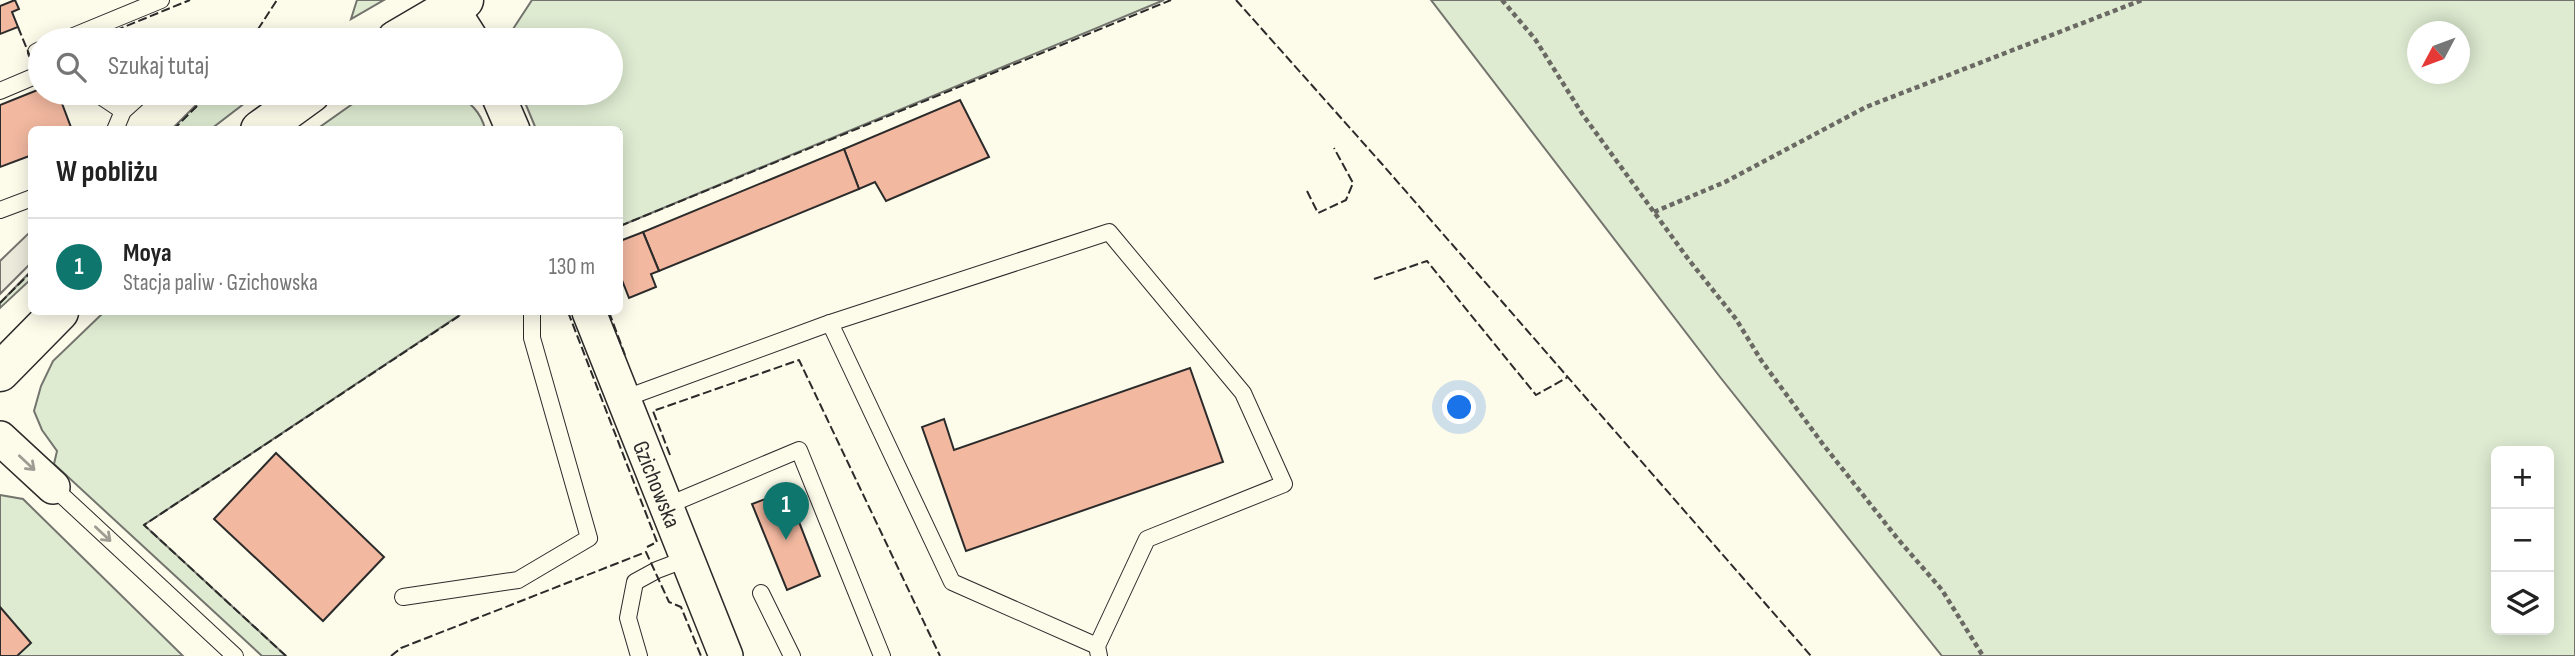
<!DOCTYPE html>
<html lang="pl">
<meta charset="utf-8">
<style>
:root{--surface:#fff;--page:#f6f6f6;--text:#222;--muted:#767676;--line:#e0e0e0;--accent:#0f766e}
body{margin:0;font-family:"Sofia Sans Condensed",sans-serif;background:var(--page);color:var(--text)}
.controls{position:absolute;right:21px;bottom:21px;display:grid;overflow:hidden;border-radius:10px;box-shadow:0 4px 18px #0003}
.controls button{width:63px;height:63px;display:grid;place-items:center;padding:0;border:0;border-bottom:2px solid var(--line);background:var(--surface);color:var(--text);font:35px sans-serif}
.compass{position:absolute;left:2407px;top:21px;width:63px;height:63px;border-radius:50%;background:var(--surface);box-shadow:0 4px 18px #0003;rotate:229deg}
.you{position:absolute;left:1460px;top:408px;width:24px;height:24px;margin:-18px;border:5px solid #fff;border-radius:50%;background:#1a73e8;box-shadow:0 0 0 10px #1a73e833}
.badge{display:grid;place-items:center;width:46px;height:46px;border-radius:50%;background:var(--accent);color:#fff;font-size:23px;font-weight:700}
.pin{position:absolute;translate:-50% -58px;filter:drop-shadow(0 2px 4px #0008)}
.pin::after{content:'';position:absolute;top:37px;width:24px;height:21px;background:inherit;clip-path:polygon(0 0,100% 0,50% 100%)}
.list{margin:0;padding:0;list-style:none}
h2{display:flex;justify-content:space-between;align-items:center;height:91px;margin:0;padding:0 28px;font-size:30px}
h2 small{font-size:23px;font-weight:400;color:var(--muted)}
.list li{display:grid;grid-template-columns:46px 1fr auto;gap:21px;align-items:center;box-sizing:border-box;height:98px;padding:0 28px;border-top:2px solid var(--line)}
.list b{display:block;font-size:26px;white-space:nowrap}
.list p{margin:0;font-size:23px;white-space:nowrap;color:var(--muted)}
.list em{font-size:23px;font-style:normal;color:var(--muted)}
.icon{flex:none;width:38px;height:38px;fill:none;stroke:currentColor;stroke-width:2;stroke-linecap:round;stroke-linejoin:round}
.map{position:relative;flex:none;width:2575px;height:656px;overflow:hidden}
.search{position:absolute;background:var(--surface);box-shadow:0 4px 18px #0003;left:28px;top:28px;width:595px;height:77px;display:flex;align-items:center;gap:18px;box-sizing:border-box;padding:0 24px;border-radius:38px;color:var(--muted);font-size:26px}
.panel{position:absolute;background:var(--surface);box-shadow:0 4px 18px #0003;left:28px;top:126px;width:595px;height:189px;border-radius:10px}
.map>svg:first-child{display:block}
.green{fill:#deebd1;stroke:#74746e;stroke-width:2;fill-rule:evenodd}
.parking{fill:#eceadb;stroke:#74746e;stroke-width:2}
.building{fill:#f2b8a0;stroke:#2b2b2b;stroke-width:2}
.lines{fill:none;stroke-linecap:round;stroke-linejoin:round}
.service-casing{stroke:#2b2b2b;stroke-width:18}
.minor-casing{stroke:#2b2b2b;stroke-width:36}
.tertiary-casing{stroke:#2b2b2b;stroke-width:41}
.path{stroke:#6a6964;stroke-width:4.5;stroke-dasharray:5 3.5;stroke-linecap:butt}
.service{stroke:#fdfbea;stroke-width:16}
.minor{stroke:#fdfbea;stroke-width:33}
.tertiary{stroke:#fdfbea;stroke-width:38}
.fence{stroke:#2b2b2b;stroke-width:2;stroke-dasharray:9 3.5;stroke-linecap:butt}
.oneway{stroke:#9e9d94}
.labels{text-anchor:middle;stroke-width:5;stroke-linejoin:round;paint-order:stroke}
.street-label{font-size:23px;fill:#2b2b2b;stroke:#fdfbea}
</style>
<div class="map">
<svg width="2575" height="656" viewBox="0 0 2575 656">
<rect width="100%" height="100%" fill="#fdfbea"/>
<g class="green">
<path d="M357 0H384L351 19Z"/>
<path d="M532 0H1164L620 226V130L536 129 521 93H611V40H513V29Z"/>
<path d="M1431 0H2575V656H1942L1720 377ZM2418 32H2460V74H2418ZM2496 451H2549V630H2496Z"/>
<path d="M208 93H258L211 129H172Z"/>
<path d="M368 93H454C470 102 481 112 485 129H317Z"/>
<path d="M31 271V279L0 308V303Z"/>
<path d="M104 312H464L144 525 286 656H262L54 464 57 451 42 430 34 411 41 386 53 361Z"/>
<path d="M0 495 23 499 183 656H0Z"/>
</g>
<path class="parking" d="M31 231V263L0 294V261Z"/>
<g class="building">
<path d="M15 0 19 9 12 12 18 27 0 34V6Z"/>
<path d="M40 89V93H58L72 130H32V155L0 167V105Z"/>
<path d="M960 100 989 157 886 201 875 182 859 189 844 149Z"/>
<path d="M844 149 859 189 659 271 643 232Z"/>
<path d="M643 232 659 271 651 274 656 287 629 298 620 275V241Z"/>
<path d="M1190 368 1223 462 966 551 922 427 944 419 954 450Z"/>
<path d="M276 453 384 557 323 621 214 519Z"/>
<path d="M787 491 820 576 787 590 752 504Z"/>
<path d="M0 607 31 643 17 656H0Z"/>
</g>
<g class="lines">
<defs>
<g id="service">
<path d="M64 40 161 0"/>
<path d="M36 52 40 50"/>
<path d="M0 91 40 74"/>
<path d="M96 93 123 111"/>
<path d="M115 130 123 111 143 93"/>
<path d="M0 210 32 198"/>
<path d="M830 323 952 582 1097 646"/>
<path d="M623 399 830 323 1109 232 1243 393 1284 484 1147 539 1097 646 1099 656"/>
<path d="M53 487 235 656"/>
<path d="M666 506 799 450 882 656"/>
<path d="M761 593 792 656"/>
<path d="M403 597 518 580 589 538 532 338V312"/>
<path d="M639 656 628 618 635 582 657 570 686 559"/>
</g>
<g id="minor">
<path d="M451 7 472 40"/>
<path d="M497 93 513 130"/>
<path d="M589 312 726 656"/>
<path d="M0 438 53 487"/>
</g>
<g id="tertiary">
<path d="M396 40 464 0"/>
<path d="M260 130 311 93"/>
<path d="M0 372 59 312"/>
</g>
</defs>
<use href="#service" class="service-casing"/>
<use href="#minor" class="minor-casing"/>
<use href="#tertiary" class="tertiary-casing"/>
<g class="path">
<path d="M1502 0 1535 39 1583 115 1689 260 1736 319 1761 360 1822 443 1897 538 1942 590 1983 656"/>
<path d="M344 40 359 30"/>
<path d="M1654 212 1725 182 1866 107 2142 0"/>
</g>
<use href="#service" class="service"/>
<use href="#minor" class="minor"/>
<use href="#tertiary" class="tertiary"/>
<g class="fence">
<path d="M1236 0 1382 164 1811 656"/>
<path d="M18 27 33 64 40 61"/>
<path d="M92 40 190 0"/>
<path d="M251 40 277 0"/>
<path d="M173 130 210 93"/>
<path d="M1307 191 1318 213 1346 200 1353 183 1334 148"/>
<path d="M620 226 1171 0"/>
<path d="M1374 279 1427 261 1536 395 1568 377"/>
<path d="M0 303 32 271"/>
<path d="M568 312 657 542 647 547"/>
<path d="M609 312 625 355"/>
<path d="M670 455 653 411 799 360 940 656"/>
<path d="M286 656 144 525 465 312"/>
<path d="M391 656 401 648 646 552 669 602 681 607 701 656"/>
</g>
</g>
<defs><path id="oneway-shaft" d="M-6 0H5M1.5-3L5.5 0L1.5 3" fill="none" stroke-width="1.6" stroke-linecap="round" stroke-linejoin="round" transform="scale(1.75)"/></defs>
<g class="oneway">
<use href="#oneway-shaft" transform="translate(27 463) rotate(43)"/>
<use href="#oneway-shaft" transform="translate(103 534) rotate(43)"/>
</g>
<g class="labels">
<g class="street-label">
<text transform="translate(657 484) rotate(68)" y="8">Gzichowska</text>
</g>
</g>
</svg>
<div class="controls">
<button>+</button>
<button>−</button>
<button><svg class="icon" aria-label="layers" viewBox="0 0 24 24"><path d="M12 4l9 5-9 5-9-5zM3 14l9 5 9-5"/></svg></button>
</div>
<svg class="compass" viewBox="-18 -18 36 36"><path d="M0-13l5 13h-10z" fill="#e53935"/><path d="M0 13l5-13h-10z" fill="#767676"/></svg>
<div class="you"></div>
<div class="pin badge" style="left:786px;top:540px">1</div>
<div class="search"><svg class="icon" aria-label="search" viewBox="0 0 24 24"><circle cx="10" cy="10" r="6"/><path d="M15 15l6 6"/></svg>Szukaj tutaj</div>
<section class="panel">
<h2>W pobliżu<small></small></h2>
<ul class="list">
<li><span class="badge">1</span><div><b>Moya</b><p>Stacja paliw · Gzichowska</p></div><em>130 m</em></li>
</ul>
</section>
</div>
